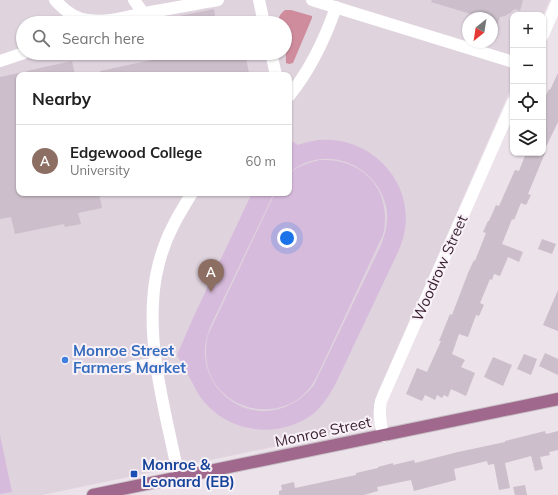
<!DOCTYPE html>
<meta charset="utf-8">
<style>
:root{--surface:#fff;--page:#f2f2f2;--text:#222;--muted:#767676;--line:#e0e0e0;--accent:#db2777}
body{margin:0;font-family:Mulish,sans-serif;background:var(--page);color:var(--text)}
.controls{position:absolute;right:12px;top:12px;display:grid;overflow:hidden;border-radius:8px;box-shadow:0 1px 3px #0004}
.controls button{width:36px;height:36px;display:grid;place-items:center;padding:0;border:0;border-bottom:1px solid var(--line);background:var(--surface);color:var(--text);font:20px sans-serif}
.compass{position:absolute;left:462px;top:12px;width:36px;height:36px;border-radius:50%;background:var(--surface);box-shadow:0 1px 3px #0004;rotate:210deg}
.you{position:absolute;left:287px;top:238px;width:14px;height:14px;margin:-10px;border:3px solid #fff;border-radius:50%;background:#1a73e8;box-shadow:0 0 0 6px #1a73e833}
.badge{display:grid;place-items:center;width:26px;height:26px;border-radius:50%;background:var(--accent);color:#fff;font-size:13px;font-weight:700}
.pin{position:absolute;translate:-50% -33px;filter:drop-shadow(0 1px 2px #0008)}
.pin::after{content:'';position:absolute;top:21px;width:14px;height:12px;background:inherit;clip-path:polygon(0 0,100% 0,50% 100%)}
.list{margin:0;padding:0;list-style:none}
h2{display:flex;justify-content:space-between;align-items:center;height:52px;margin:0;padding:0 16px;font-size:17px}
h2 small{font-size:13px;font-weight:400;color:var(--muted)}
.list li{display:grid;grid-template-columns:26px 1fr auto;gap:12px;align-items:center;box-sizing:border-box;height:72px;padding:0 16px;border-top:1px solid var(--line)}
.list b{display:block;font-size:15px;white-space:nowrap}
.list p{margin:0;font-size:13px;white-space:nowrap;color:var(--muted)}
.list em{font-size:13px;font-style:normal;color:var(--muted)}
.icon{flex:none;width:22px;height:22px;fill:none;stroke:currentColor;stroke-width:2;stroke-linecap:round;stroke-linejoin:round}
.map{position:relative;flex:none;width:558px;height:495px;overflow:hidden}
.search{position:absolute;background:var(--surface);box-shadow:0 1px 3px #0004;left:16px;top:16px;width:276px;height:44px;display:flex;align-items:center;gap:10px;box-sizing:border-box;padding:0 14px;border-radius:22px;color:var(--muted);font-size:15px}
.panel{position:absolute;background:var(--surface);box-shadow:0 1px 3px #0004;left:16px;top:72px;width:276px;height:124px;border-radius:8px}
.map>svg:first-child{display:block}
.built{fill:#dfd3de;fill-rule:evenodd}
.green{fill:#d7bbdc}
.water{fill:#cf8c9d}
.building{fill:#ccbeca}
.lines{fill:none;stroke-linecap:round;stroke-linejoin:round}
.major-casing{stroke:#c8c1c6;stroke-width:14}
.minor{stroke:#fff;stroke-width:12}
.major{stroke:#a0688d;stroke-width:12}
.shop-dot{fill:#3f7fe0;stroke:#f8f2f8;stroke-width:1.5}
.transit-dot{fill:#1a4fb4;stroke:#f8f2f8;stroke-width:1.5}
.labels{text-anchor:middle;stroke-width:4;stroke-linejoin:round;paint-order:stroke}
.street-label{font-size:15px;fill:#3c2234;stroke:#f8f2f8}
.shop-label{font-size:15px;font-weight:bold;fill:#366cbe;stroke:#f8f2f8;text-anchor:start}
.transit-label{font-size:15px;font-weight:bold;fill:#164399;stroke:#f8f2f8;text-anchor:start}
</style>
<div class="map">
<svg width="558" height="495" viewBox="0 0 558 495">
<rect width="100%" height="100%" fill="#ece2ea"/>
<path class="built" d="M0 0H550L543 15H513V84L379 390 374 406 373 420 371 425 364 428 42 495H0ZM468 18H492V42H468ZM23 23H285V53H23ZM19 75H289V193H19Z"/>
<g class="green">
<path d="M289 139 298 145C309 141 320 139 332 140 376 143 412 184 405 229 404 237 401 245 398 252L335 385C329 396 322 406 313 414 281 438 234 434 207 405 200 398 196 390 192 382 187 373 182 364 177 355L193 318 252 193H274L211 325C207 335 204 345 205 355 207 394 248 422 285 407 297 402 306 395 314 385L381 245C386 232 389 219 386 206 376 163 323 143 289 173Z"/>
<path d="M320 160C365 158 393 192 383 235L317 376C314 381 311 387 307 391 279 422 226 412 210 374 205 361 205 348 208 335L275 193H289V174C298 166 308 163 320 160Z"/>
<path d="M0 435 12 492 0 494Z"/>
</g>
<path class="water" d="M285 10H291L312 16V18L293 63 289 64 286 63 285 23H279C278 17 280 14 285 10Z"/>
<g class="building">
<path d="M432 0H523L520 11 515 9 510 13 505 16 500 17 493 36H492V18H484L431 2Z"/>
<path d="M214 9 216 23H165L164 19Z"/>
<path d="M175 53H245L249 73 240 75H100V71L175 55Z"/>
<path d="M72 61 75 75H28L27 71Z"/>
<path d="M19 73V193H99L102 208 78 213 81 224 65 227 64 224 15 234 11 217 0 219V77Z"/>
<path d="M558 73V122L543 153H545L528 194 531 195 526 205 521 203 514 220 512 219 502 244 523 252 519 262 508 257 500 276 494 274 492 280 490 279 480 303 484 305 479 316 476 315 468 337 459 334 452 354 465 360 461 367 475 373 466 396 451 389 448 397 444 395 442 398 437 395 435 400 425 395 422 401 406 394 417 368 427 372 441 341H439L450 314 452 315 468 273 474 260 475 261 486 233 483 232 488 221H489L496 205 499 206 515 170 519 171 526 153H543V101L549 89 550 90Z"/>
<path d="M542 239 556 244 552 254 538 249Z"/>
<path d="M558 290V331L543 325Z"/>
<path d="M545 353 558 359V375L539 366Z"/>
<path d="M524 354 537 359 531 375 517 369Z"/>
<path d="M493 357 512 365 503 386 484 377Z"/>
<path d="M545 431 546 434 558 431V450L549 452 550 455 540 457 543 469 535 471 531 456 505 463 510 488 499 490 494 464 488 465 487 461 454 469 456 480 414 491 411 480 377 487 378 491 364 495H279V491L282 490 281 485 294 482 295 488 356 475V473L378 468V467L393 463V465L414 460 415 463 458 452 505 442V441Z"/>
<path d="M525 485 527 495H515L513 487Z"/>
</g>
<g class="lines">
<defs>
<path id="major" d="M93 495 558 399"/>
</defs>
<use href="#major" class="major-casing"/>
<g class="minor">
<path d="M55 0C63 9 75 19 88 20 108 23 126 17 145 13 169 9 194 4 218 0"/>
<path d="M134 0 144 14"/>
<path d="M259 0 264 23"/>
<path d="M312 0 513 62"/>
<path d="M543 35 558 0"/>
<path d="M271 53 276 75"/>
<path d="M0 61 24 53"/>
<path d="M289 96C310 70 325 39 336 7"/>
<path d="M131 367 156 364"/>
<path d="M383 436C381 424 378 413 381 401L513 102"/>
<path d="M179 478C166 413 144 342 156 276 159 260 166 239 174 224 179 214 186 203 192 193"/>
</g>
<use href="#major" class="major"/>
</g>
<circle class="shop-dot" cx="65" cy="360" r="4"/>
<rect class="transit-dot" x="130" y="470" width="8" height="8" rx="2"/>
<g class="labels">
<g class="street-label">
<text transform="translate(440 268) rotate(-66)" y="5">Woodrow Street</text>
<text transform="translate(323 432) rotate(-12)" y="5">Monroe Street</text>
</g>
<g class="shop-label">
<text x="73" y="356">Monroe Street<tspan x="73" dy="17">Farmers Market</tspan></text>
</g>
<g class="transit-label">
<text x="142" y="470">Monroe &amp;<tspan x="142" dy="17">Leonard (EB)</tspan></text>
</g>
</g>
</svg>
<div class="controls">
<button>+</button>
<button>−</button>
<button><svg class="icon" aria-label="locate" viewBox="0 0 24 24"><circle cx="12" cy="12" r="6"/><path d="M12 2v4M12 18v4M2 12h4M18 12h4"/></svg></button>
<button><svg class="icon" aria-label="layers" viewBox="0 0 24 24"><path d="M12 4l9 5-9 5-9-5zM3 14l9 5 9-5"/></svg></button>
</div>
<svg class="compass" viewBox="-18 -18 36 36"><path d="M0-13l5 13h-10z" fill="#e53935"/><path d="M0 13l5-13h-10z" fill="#767676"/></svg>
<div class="you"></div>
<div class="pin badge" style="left:211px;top:292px;background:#8d6e63">A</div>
<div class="search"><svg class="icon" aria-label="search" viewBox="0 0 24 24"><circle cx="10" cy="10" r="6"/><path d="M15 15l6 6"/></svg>Search here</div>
<section class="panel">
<h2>Nearby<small></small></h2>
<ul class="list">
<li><span class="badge" style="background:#8d6e63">A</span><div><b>Edgewood College</b><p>University</p></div><em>60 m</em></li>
</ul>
</section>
</div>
